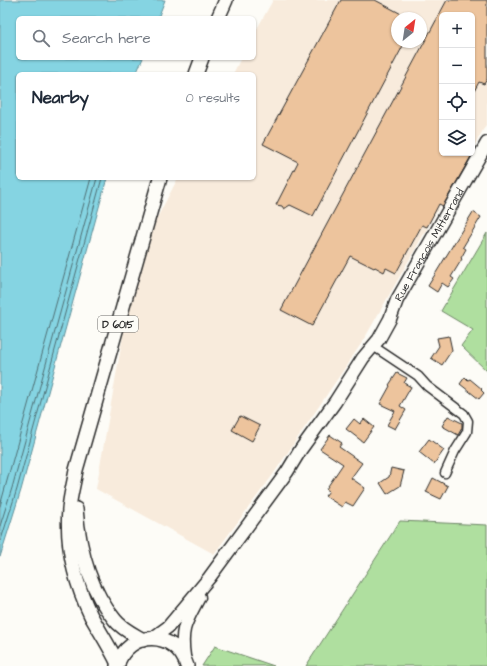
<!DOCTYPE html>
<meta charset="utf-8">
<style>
:root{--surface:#fff;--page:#f6f6f7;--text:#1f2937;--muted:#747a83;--line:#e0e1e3}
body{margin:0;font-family:"Architects Daughter",sans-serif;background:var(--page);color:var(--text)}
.controls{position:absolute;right:12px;top:12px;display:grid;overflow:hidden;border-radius:6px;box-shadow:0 1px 3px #0004}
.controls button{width:36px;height:36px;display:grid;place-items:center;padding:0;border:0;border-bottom:1px solid var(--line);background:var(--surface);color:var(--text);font:20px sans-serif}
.compass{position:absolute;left:391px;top:12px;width:36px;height:36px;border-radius:50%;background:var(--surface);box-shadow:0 1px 3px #0004;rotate:30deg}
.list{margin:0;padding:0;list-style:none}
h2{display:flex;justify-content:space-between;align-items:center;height:52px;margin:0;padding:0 16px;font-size:17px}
h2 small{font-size:13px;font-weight:400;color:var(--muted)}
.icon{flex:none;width:22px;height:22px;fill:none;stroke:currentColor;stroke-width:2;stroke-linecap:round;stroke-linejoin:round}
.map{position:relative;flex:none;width:487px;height:666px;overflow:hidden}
.search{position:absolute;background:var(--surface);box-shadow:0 1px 3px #0004;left:16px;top:16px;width:240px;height:44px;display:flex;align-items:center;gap:10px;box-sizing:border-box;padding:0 14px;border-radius:6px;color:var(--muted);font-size:15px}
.panel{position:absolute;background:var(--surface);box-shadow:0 1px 3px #0004;left:16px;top:72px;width:240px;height:108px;border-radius:6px}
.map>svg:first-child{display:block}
.built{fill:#f8ebdc;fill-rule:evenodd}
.green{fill:#afdf9f;stroke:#6d8565}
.water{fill:#85d4e2;stroke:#619099}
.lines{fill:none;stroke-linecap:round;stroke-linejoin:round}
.shore{stroke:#4f6f74;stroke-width:1}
.building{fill:#edc49d;stroke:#2b2b2b}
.street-casing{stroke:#2b2b2b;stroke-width:11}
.secondary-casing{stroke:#2b2b2b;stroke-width:15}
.primary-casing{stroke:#2b2b2b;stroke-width:16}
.street{stroke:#fdfcf7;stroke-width:8}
.secondary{stroke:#fdfcf7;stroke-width:12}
.primary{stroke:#fdfcf7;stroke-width:13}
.labels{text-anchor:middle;stroke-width:3.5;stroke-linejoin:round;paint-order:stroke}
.shield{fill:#fdfcf7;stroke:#6a6a68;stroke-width:1}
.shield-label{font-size:10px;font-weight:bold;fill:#2b2b2b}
.street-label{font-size:11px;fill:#2b2b2b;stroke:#fdfcf7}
</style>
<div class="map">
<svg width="487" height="666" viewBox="0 0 487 666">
<rect width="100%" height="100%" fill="#fdfcf7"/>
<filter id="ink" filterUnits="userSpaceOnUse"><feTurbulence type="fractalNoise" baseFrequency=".025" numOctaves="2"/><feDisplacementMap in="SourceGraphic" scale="8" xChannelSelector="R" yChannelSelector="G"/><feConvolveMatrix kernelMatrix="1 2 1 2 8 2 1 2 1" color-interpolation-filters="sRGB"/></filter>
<g filter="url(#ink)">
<path class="built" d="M273 0H487V123L472 150V15H442V153H470L363 341 272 476 214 554 96 489 125 324 147 237 178 178H254V74H233L241 58H254V34ZM397 18H421V42H397Z"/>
<g class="green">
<path d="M487 233V371L461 346 473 330 441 311Z"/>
<path d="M400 521 487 525V666H306Z"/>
<path d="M215 646 274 666H202Z"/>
</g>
<path class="water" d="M0 0H165L158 18H18V58H143L136 74H18V178H107L21 490 0 557Z"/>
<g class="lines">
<g class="shore">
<path d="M0 506 91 178"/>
<path d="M0 526 12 488 97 178"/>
<path d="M0 543 17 489 102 178"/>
</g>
</g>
<g class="building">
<path d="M341 0H375L409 18H397V42H405L313 216 290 205 284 209 282 206 276 205 298 162 263 144Z"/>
<path d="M447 0H487V79L484 84 479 82 472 95V15H442V153H473L443 206 439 204 427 227 422 225 396 273 386 268 384 272 375 267 374 268 350 256 312 326 281 310Z"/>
<path d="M473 212 481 217 463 247 466 249 461 258 462 259 451 277 454 279 448 287 442 283 437 292 428 286Z"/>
<path d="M449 336 452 350 442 365 431 358 439 346 437 338Z"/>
<path d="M397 373 407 378 404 383 411 387 400 406 406 410 395 429 387 425 395 411 380 404 390 386 389 385Z"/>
<path d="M465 377 468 380 470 379 482 389 481 390 484 393 479 399 460 384Z"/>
<path d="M240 416 260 426 252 441 232 430Z"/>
<path d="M448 416 462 423V428L458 435 442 426Z"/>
<path d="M354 419 360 424 364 419 374 427 363 442 346 429Z"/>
<path d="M330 435 342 443 339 447 362 463 351 478 365 488 353 506 345 502 342 507 325 496 329 491 326 489 343 464 320 449Z"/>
<path d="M429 439 444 450 434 464 419 452Z"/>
<path d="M391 468 404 471 400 486 387 494 380 483 389 477Z"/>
<path d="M433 478 448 486 441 499 426 492Z"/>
</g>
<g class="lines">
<defs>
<path id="street" d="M373 346 418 376 427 386 464 414 468 421 467 432 455 451 445 473"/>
<g id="secondary">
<path id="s1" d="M153 638 168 627 209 578 287 472 301 449 335 402 363 358 379 339 390 319 397 300 487 143"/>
<path d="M184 656C180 628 186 622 199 597"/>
</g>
<g id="primary">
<path d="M218 18 226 0"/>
<path d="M196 74 202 58"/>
<path d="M76 509C79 548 89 589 115 620 122 629 133 634 143 640"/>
<path d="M118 664C110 647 100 632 91 616 75 583 66 546 69 509 70 496 74 483 76 470L160 178"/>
<path d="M117 666C128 629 176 630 187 666"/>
</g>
</defs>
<use href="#street" class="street-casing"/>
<use href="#secondary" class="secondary-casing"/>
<use href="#primary" class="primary-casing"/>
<use href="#street" class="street"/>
<use href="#secondary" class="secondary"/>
<use href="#primary" class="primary"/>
</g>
</g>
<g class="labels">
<rect class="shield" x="98" y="316" width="40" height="16" rx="3"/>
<g class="shield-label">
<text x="118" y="328">D 6015</text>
</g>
<g class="street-label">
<text dy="4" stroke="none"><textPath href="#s1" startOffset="483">Rue François Mitterrand</textPath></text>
</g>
</g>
</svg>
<div class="controls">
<button>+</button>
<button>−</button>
<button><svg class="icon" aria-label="locate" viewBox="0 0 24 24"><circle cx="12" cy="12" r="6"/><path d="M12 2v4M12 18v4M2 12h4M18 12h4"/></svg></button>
<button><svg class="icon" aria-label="layers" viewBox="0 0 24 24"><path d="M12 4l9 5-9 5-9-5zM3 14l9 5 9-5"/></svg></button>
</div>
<svg class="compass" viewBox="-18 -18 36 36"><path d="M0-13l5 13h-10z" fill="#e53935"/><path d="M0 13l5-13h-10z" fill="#747a83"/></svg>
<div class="search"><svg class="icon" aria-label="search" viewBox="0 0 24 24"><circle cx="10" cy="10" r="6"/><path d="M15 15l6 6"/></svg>Search here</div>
<section class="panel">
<h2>Nearby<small>0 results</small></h2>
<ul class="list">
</ul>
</section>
</div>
